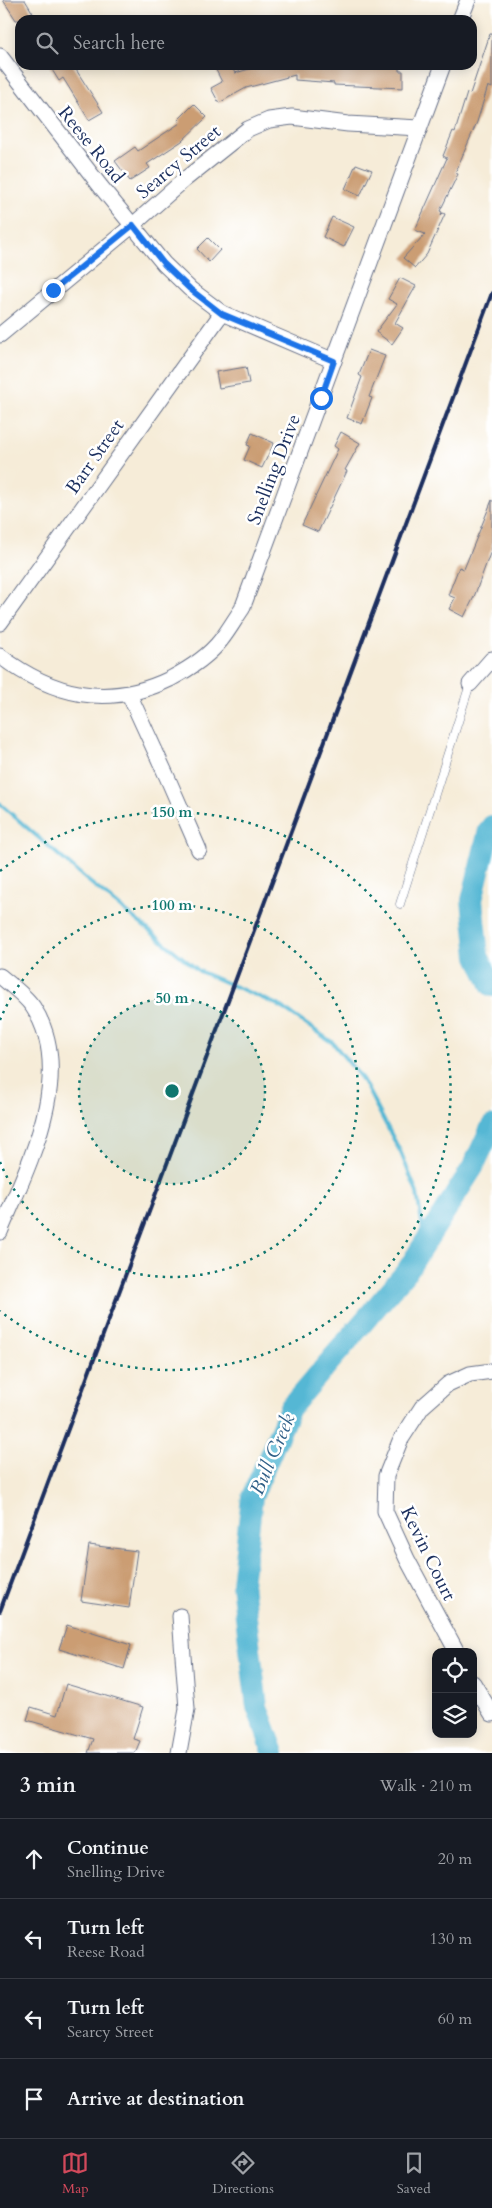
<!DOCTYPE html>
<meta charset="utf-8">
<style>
:root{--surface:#171b24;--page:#20242c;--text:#f1f3f6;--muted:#9ea1a6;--line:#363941;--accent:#d1495b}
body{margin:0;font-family:Cardo,serif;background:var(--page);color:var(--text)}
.controls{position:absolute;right:15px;bottom:15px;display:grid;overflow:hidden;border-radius:10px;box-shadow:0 2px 12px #0003}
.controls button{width:45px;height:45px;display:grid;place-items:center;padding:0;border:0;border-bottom:1px solid var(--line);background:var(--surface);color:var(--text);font:25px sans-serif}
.stop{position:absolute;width:15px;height:15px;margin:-11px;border:4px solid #1a73e8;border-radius:50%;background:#fff}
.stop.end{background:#1a73e8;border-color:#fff;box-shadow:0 1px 5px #0008}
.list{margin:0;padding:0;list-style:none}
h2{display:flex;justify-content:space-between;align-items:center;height:65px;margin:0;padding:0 20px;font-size:21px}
h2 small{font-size:16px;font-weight:400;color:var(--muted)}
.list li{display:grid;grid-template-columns:32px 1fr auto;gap:15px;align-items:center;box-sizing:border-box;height:80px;padding:0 20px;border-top:1px solid var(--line)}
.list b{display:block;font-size:19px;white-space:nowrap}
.list p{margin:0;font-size:16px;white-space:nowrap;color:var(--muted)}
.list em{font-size:16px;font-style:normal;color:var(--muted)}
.icon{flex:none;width:28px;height:28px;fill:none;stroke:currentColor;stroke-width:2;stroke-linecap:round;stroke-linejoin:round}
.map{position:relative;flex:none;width:492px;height:1753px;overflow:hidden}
.search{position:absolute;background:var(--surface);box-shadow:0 2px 12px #0003;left:15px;right:15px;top:15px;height:55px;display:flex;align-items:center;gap:12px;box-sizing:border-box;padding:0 18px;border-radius:15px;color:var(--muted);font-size:19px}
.sheet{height:385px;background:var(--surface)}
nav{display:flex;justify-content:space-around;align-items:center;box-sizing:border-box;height:70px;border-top:1px solid var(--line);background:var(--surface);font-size:14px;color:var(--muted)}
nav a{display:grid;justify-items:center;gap:2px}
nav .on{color:var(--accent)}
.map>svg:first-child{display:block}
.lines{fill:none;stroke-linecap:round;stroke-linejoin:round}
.stream{stroke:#55b7d4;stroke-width:4}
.river{stroke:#55b7d4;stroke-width:22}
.building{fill:#cb9d73}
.lane-casing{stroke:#687189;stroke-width:9}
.street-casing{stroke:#687189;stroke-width:17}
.lane{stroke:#fff;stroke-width:8}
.street{stroke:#fff;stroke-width:15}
.rail{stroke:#1b2f5e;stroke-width:4}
.route{stroke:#1a73e8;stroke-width:6}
.ring{fill:none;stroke:#0f766e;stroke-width:2.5;stroke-dasharray:2.5 5}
.labels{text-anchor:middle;stroke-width:5;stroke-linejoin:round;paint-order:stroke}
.street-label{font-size:19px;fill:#1b2f5e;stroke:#fff}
.water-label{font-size:20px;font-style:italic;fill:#2f5f87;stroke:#fff}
.centre{fill:#0f766e;stroke:#fff;stroke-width:2.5}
.ring-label{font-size:15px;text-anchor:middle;font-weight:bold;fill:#0f766e;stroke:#fff;stroke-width:5;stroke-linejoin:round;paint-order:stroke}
</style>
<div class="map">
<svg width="492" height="1753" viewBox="0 0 492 1753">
<rect width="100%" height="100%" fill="#fff"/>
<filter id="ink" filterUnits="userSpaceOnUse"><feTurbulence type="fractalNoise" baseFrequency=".02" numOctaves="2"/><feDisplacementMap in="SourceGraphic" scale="10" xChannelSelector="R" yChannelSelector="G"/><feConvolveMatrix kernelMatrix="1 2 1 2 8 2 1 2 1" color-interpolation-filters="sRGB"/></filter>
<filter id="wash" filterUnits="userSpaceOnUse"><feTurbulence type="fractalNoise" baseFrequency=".0096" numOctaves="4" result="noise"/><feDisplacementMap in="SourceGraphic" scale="20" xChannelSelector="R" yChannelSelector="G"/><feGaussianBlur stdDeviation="1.12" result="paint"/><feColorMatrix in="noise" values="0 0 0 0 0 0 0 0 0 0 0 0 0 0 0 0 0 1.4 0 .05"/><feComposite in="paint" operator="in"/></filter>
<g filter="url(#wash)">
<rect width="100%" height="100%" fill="#f6ecd8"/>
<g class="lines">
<path class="stream" d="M0 804 87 880 199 971 278 1005 333 1043 362 1079 401 1153 417 1193 425 1242"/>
<g class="river">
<path d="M492 826 489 830 472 900 478 956 492 986"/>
<path d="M274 1753 257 1707 242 1584 252 1497 290 1408 407 1271 473 1167 492 1126"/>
</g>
</g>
<g id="blocks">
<g class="building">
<path d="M3 0H25L37 20H16Z"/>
<path d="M490 34H492V88L488 86 477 122 455 173 458 174 440 211 442 212 441 215 443 213 445 214 427 254 415 268 403 258 425 234 415 230 447 158 443 156 453 131 455 132 467 93 470 94Z"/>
<path d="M49 65H73L103 112 89 120 63 78 59 81Z"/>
<path d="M225 65H230L235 73 264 65 349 67 350 65H399V71H403V88L334 85V83L295 80V75L246 88 219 103 211 88 222 82 216 70Z"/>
<path d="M194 104 207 117 182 141 147 164 150 168 130 181 115 161 135 147 138 151 180 123 178 120Z"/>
<path d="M356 164 372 170 360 196 345 189Z"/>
<path d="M332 217 354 227 344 247 323 237Z"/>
<path d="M208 238 220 250 209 262 197 249Z"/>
<path d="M400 278 416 286 395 323 403 328 392 344 376 332 397 304 388 299Z"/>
<path d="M369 350 385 356 369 397 372 398 362 424 347 418 362 377 359 375Z"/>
<path d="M246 367 249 383 219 388 216 372Z"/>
<path d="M341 432 360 443 345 470 347 471 318 532 302 525 338 449 334 446Z"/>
<path d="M252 433 274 443 262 468 244 460 250 446 247 445Z"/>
<path d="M492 500V548L474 597 464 617 449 609 455 598 448 595 459 567 464 569Z"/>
<path d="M89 1545 137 1551 129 1608 81 1601Z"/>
<path d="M67 1625 131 1645 124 1669 59 1649Z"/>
<path d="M66 1684 143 1707 133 1739 140 1741 135 1753H88L93 1739 27 1720 31 1707 57 1715Z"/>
</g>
</g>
</g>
<g filter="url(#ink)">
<use href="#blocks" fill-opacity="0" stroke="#687189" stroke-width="1"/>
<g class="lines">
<defs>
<path id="lane" d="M400 904 470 684"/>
<g id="street">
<path d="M460 20 468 0"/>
<path d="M0 56 101 187 164 264 190 289 222 313 334 361"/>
<path d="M0 335 133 225 184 180 248 129 269 120 292 117 348 124 419 128"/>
<path d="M0 623 222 313"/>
<path d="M0 656C53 696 108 709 170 679 189 669 208 657 221 640 229 630 235 619 242 609L443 65"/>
<path d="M470 684 492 659"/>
<path d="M129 694 168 779 199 850"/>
<path d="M0 976C12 986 25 995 33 1007 77 1074 27 1167 0 1232"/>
<path d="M457 1652 407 1559 385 1511 386 1476 400 1441 422 1407 448 1384 470 1374 492 1371"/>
<path d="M473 1683 492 1714"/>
<path d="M179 1753 187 1709 180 1616"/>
</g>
</defs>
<use href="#lane" class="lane-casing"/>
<use href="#street" class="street-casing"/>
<use href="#lane" class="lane"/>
<use href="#street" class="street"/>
<path class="rail" d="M0 1611 492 293"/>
</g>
</g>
<g class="lines" filter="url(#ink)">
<path class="route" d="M53 290 133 225 164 264 190 289 222 314 334 361 321 398"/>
</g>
<circle cx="172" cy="1091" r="93" fill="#0f766e" fill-opacity=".12"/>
<g class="ring">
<circle cx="172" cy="1091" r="93"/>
<path d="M0 1020A186 186 0 1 1 0 1162"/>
<path d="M0 871A279 279 0 1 1 0 1311"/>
</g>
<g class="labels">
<g class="street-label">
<text transform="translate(92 144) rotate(51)" y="7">Reese Road</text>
<text transform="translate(178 161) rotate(-40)" y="7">Searcy Street</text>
<text transform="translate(94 456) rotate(-55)" y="7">Barr Street</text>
<text transform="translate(273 469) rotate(-69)" y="7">Snelling Drive</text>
<text transform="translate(429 1553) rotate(64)" y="7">Kevin Court</text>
</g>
<g class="water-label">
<text transform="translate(272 1454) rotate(-67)" y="7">Bull Creek</text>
</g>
</g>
<circle cx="172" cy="1091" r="8" class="centre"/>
<g class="ring-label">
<text x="172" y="817">150 m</text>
<text x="172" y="910">100 m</text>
<text x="172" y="1003">50 m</text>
</g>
</svg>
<div class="controls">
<button><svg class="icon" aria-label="locate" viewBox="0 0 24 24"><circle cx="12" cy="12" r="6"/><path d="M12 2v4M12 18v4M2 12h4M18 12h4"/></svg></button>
<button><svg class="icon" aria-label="layers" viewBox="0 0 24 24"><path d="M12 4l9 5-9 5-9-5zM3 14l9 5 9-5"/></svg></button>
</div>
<div class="stop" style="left:321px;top:398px"></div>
<div class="stop end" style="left:53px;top:290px"></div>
<div class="search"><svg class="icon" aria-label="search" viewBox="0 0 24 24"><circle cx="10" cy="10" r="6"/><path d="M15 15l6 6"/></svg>Search here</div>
</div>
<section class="sheet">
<h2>3 min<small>Walk · 210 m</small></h2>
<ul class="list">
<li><svg class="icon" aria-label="ahead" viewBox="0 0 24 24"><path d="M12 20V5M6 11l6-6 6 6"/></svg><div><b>Continue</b><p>Snelling Drive</p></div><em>20 m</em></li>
<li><svg class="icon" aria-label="left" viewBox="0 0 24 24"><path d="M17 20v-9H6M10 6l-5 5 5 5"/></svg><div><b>Turn left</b><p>Reese Road</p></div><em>130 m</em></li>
<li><svg class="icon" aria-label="left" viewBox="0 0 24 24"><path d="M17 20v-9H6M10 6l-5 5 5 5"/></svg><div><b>Turn left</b><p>Searcy Street</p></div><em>60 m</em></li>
<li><svg class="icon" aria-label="arrive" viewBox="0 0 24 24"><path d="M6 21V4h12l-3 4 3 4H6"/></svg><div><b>Arrive at destination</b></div></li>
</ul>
</section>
<nav>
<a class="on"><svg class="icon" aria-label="map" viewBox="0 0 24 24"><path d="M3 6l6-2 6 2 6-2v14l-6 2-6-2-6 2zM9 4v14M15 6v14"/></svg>Map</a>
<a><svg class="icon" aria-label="directions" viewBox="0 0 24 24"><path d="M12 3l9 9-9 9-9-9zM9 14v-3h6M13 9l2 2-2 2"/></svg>Directions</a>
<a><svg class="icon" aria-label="saved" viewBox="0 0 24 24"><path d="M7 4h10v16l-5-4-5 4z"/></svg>Saved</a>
</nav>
